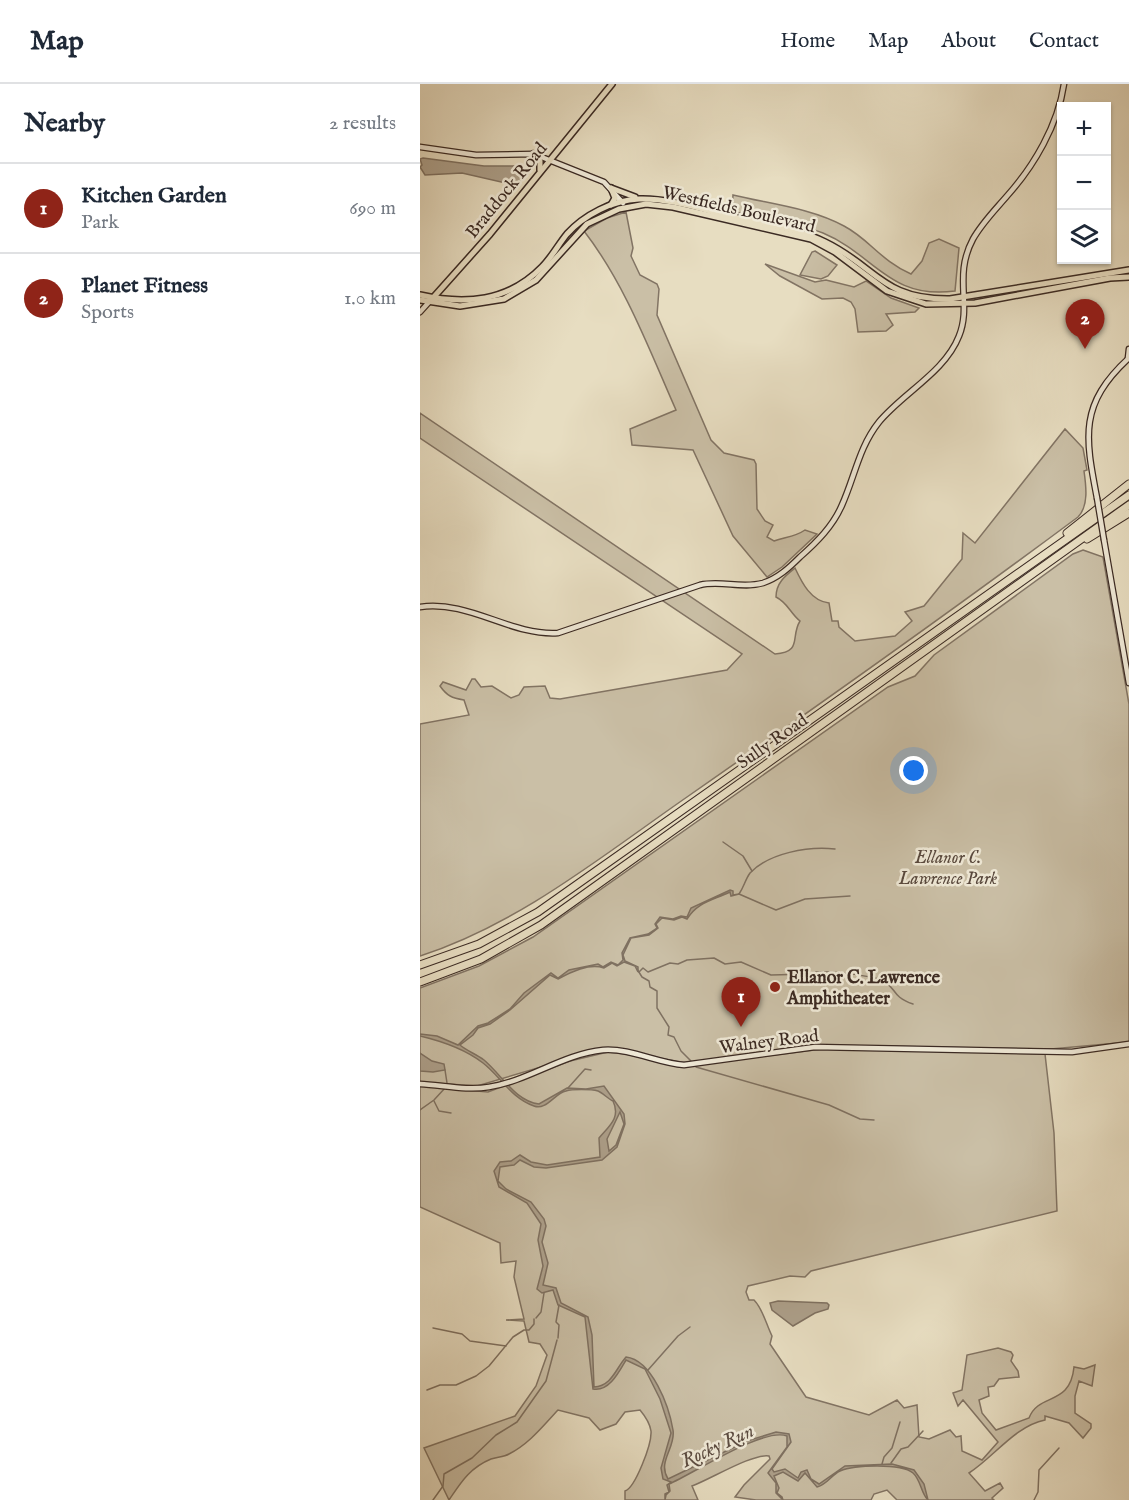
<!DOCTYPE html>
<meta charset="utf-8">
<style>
:root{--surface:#fff;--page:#f6f6f7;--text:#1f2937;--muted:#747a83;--line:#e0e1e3;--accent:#8f2418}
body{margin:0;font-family:"IM FELL English",serif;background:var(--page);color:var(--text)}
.controls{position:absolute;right:18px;top:18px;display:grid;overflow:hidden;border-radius:0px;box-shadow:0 2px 4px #0004}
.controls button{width:54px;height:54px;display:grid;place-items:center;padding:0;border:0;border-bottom:2px solid var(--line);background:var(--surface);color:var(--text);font:30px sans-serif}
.you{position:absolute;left:494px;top:687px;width:21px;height:21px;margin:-15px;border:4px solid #fff;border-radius:50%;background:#1a73e8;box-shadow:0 0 0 9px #1a73e833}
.badge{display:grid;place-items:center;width:39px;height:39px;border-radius:50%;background:var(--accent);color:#fff;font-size:20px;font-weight:700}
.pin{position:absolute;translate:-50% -50px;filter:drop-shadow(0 2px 3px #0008)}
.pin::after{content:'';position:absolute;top:32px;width:21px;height:18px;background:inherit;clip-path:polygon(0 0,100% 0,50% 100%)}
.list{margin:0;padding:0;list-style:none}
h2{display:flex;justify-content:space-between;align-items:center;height:78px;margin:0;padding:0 24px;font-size:26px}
h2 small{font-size:20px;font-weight:400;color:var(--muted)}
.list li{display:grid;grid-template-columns:39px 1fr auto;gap:18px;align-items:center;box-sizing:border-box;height:90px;padding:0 24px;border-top:2px solid var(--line)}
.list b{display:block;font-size:22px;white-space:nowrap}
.list p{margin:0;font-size:20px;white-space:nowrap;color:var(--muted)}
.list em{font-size:20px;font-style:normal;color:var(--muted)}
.icon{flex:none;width:33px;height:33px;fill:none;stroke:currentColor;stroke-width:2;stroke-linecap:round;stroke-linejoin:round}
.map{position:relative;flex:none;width:709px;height:1416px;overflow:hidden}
header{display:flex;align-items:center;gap:36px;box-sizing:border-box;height:84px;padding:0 30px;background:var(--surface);border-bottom:2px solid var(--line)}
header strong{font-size:28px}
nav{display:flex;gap:33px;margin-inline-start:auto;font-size:21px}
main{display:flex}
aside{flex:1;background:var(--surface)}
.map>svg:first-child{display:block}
.green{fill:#cabfa6;stroke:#827464;stroke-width:1.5}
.water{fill:#ada08b;stroke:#7f7161;stroke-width:1.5;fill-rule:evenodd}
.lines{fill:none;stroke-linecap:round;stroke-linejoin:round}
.stream{stroke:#7f7161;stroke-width:1.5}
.secondary-casing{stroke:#3b2a23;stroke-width:7}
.primary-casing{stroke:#3b2a23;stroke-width:8}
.highway-casing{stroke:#3b2a23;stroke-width:9}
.secondary{stroke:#efe9d7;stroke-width:4.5}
.primary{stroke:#e7ddc1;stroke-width:5}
.highway{stroke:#e7ddc1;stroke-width:7}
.secondary-bridge-casing{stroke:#3b2a23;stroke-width:7;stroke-linecap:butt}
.secondary-bridge{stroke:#efe9d7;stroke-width:4.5}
.poi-dot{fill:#8f2418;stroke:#efe9d7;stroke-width:2}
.labels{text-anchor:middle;stroke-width:5;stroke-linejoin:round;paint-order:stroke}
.street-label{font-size:18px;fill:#3b2a23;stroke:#efe9d7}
.park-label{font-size:18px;font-style:italic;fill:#58483d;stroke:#efe9d7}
.poi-label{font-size:18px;font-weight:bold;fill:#3b2a23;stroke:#efe9d7;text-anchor:start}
.water-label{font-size:20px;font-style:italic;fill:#5d4d42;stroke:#efe9d7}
</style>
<header>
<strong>Map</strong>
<nav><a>Home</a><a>Map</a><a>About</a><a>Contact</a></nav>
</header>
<main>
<aside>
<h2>Nearby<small>2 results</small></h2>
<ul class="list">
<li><span class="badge">1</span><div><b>Kitchen Garden</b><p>Park</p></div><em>690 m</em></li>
<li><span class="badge">2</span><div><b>Planet Fitness</b><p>Sports</p></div><em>1.0 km</em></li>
</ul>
</aside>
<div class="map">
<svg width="709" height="1416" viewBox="0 0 709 1416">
<rect width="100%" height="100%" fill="#e7ddc1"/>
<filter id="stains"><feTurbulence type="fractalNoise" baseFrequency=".00333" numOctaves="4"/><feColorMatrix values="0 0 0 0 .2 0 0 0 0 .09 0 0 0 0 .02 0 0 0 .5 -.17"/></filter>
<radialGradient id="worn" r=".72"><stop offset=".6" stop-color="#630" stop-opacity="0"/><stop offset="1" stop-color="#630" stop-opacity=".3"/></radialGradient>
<g class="green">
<path d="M313 111C350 120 391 124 424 142 449 155 461 177 491 190L502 177 509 159 519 155 539 164 535 207C469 216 454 170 403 149 374 138 342 134 312 127Z"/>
<path d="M206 128 213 164 211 172 220 191 237 200 239 205 237 231 291 356 304 369 334 376 336 380 337 425 345 437 353 441 347 453 354 457C365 453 375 453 385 446L397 450 362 483 347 493 313 452 273 366 212 361 210 345 256 326C229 265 205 200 164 147L187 134Z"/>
<path d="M395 167 417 181 408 192 401 195 380 191 392 168Z"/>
<path d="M345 180 395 198 406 196 434 203 446 197 471 214 499 224 495 228 466 230 473 241 466 247 438 248 435 225 431 218 423 214 402 215 360 192Z"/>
<path d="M0 329 355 570C383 568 370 553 380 537 370 529 368 519 356 513 356 499 365 492 375 484 382 499 391 517 409 519L412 537H418L419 543 435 557 475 552 492 537 485 528 504 522 542 475 543 449 555 459 645 345 663 364 667 386 664 387C666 401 669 422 658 433 529 529 399 621 267 713 182 772 99 840 0 872V640L49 631 44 616C32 614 27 612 20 602L23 598 46 606 52 595H55L61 603 72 602 91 614 99 611 104 603 125 602 130 614 140 615 307 586 322 570 0 354Z"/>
<path d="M663 466 683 473 709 620V958L631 965 398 961 274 979C243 979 216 964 185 964L57 1002 0 998V904L59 882 113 853 468 603 495 592 514 571 653 470Z"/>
<path d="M410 964 625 970 634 1049 637 1127 391 1187 385 1193 370 1192 328 1202 326 1208 329 1216H334C343 1225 346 1240 352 1252L350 1260 386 1313 449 1331 477 1316 484 1324 497 1321 499 1353 509 1355 530 1346 536 1353 541 1352 542 1367 562 1376 578 1358 543 1316 538 1322 533 1309 542 1306 547 1271 578 1264 591 1268 593 1271 591 1277 598 1287 599 1293 579 1295 574 1302 568 1303 569 1312 559 1316 562 1329 576 1346 609 1334C619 1308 650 1323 654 1283L664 1285 675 1281 672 1302 659 1297 655 1312V1329L671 1340V1344L663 1354 649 1339 625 1332V1336C595 1342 574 1373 549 1389L565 1407 580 1399 583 1404 572 1414 574 1416H477L467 1406 454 1410 451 1416H336L315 1413 324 1401 350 1375 349 1372C333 1369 291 1395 272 1402L278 1416H205V1407C215 1404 232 1360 231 1347 230 1340 225 1332 220 1326L205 1328 196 1340 180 1346 169 1334 138 1326C123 1342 109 1360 89 1370 84 1373 77 1373 71 1375 49 1384 40 1400 29 1416L4 1364 95 1332 116 1302 127 1271 120 1260 109 1258 104 1237 86 1236 104 1235 94 1193 96 1177 81 1179 80 1159 0 1123V1002L68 1008 150 977 188 968 206 970 259 983Z"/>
</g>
<g class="water">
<path d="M3 74 64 82H96L100 85 103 94 94 101 42 89 5 91 0 83 2 81 0 75Z"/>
<path d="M310 806 313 807V811L319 810 311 812 310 808C291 817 278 818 267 835L262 833 254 836 242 834 236 840 238 844 229 851 211 854 203 871 205 877 218 883V888L215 882 204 878 197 882 192 879 184 884C169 879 151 888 138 895L130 891 90 926 70 940 58 944 53 951 40 961C47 967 56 970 64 976 82 991 95 1017 119 1020L147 1004 166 1005 184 1002 204 1030 205 1040 197 1063 182 1076 126 1084 114 1083 100 1076 94 1081 80 1083 78 1097 86 1105 111 1118 124 1135 126 1142 122 1158 128 1179 123 1201 136 1204 141 1219 168 1233 172 1251 174 1303C192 1302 196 1284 206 1273 232 1276 249 1322 253 1346 256 1364 237 1377 248 1395L327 1357 356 1348 369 1350 371 1358 352 1385 354 1388 365 1385 378 1394 381 1388 387 1386 391 1395 399 1400 425 1382 472 1380 494 1386 504 1400 508 1416C501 1410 501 1396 493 1389 481 1379 434 1381 420 1387 411 1391 408 1400 397 1403L385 1389 378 1397 363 1388 354 1392 359 1404 357 1409 362 1413 363 1416 356 1409V1399L348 1389 367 1363V1352C343 1343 273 1390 249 1400L250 1407 246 1411 245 1416V1410L249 1408 247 1401 251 1398 243 1395 241 1384 251 1349 240 1315 225 1285 206 1276C199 1288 189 1308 173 1305L165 1233 138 1221 133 1206 122 1209 117 1205 123 1182 118 1156 121 1140 107 1119 79 1103 74 1087 80 1078 91 1077 100 1071 111 1078 127 1081 180 1073 179 1054C189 1042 201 1034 193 1017 188 1015 183 1009 178 1007 171 1005 152 1005 146 1007 135 1009 126 1027 114 1022 91 1014 81 993 63 979 45 965 21 957 0 952V950L17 952 38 961 58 942 68 939 90 925 104 909 131 889 138 894 149 886 178 880 183 883 191 878 198 881 203 876 202 869 210 854 228 850 237 844 235 840 240 833 253 835 261 832 267 833 271 824ZM200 1028 204 1040 196 1061 189 1067 187 1055Z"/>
<path d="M0 969 12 977 24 980 25 986 13 988 0 987Z"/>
<path d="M358 1217 407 1219 409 1221 408 1225 395 1229 373 1242 352 1226 350 1219Z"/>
</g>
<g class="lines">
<g class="stream">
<path d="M303 758 323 772 332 787"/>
<path d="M415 765C388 762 349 769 330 789 325 796 324 803 319 810L356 826 385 815 430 812"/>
<path d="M217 885 222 893 229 897 230 903 237 907V924L249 943 248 951 254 953 261 967 271 977"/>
<path d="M219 888 223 884 228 888 250 879 258 880 267 876 294 874 305 880 321 878 351 891 389 890C397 884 454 892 464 897 476 904 472 913 493 920"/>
<path d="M276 983 409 1021 440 1035 454 1036"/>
<path d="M25 986 27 999"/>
<path d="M148 1004 165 985 171 986"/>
<path d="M14 1017 19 1027 31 1029"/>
<path d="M0 1026 14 1016 25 1004"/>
<path d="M116 1234 121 1228 124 1209"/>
<path d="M13 1244 42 1250 50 1257 86 1262"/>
<path d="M138 1254 139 1241 136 1238 139 1221"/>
<path d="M228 1286 258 1252 270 1243"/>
<path d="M7 1306 20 1301H36L56 1292 69 1282 93 1253 104 1246H109L114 1240V1235"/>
<path d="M471 1379 481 1365 488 1363 503 1347"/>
<path d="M462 1380 464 1373 472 1364 480 1338"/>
<path d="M13 1416 23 1402 24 1390 52 1374 76 1351 97 1338 126 1297 137 1256"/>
<path d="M614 1416 618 1408 619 1386 639 1364"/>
</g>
<defs>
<g id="secondary">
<path d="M0 63 56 71 114 70 184 98 203 119"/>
<path d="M0 228 9 218"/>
<path d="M708 274 709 265"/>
<path d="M677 414C665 352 659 320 709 274"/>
<path d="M684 456 709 599"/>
<path d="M0 523C50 516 90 552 138 549L280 501C301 496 322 505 343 499 358 494 369 484 380 473 397 458 413 442 422 421 435 392 439 363 459 338 483 309 525 288 539 252 552 220 533 192 553 155 562 139 575 126 587 112 614 82 638 41 644 0"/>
<path d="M0 1000C22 1001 47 1007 69 1003 108 997 143 970 183 966 211 964 237 979 264 981L395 963 652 968 709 960"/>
</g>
<g id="primary">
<path d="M113 70 120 77V86"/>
<path d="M191 104 215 113"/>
<path d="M191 121 195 114 191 104"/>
<path d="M0 211C45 221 88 218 122 183 132 173 138 161 147 150 164 131 193 116 219 115 252 114 286 127 318 134 346 141 379 145 405 158 457 183 462 216 530 215L709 186"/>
<path d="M12 215 70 150 192 0"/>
<path d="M0 216 40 222 84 215 116 196 167 140 199 125 226 120 253 123 391 155 415 168 467 207 506 220 555 219 690 194 709 193"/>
</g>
<g id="highway">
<path d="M647 449 709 400"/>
<path d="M667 455 709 429"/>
<path d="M0 881 59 860 118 828 709 411"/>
<path d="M0 898 61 875 121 841 709 421"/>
</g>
</defs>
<use href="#secondary" class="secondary-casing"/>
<use href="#primary" class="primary-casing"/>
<use href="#highway" class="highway-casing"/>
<use href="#secondary" class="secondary"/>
<use href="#primary" class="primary"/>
<use href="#highway" class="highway"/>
<defs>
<path id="secondary-bridge" d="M677 414 684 456"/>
</defs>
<use href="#secondary-bridge" class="secondary-bridge-casing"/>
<use href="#secondary-bridge" class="secondary-bridge"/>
</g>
<circle class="poi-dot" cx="355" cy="903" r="6"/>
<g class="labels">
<g class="street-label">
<text transform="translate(86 106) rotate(-51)" y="6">Braddock Road</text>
<text transform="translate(319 125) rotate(13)" y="6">Westfields Boulevard</text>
<text transform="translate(352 657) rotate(-35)" y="6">Sully Road</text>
<text transform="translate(349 957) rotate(-7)" y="6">Walney Road</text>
</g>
<g class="park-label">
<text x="528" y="779">Ellanor C.<tspan x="528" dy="21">Lawrence Park</tspan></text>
</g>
<g class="poi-label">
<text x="367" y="899">Ellanor C. Lawrence<tspan x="367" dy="21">Amphitheater</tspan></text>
</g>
<g class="water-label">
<text transform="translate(297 1361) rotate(-25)" y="7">Rocky Run</text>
</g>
</g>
<rect width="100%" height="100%" filter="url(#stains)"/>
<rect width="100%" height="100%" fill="url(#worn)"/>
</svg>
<div class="controls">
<button>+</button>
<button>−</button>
<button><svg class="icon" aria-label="layers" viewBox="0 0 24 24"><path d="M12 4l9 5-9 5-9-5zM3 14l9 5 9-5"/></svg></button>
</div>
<div class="you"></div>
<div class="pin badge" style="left:321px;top:943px">1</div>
<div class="pin badge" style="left:665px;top:265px">2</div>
</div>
</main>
